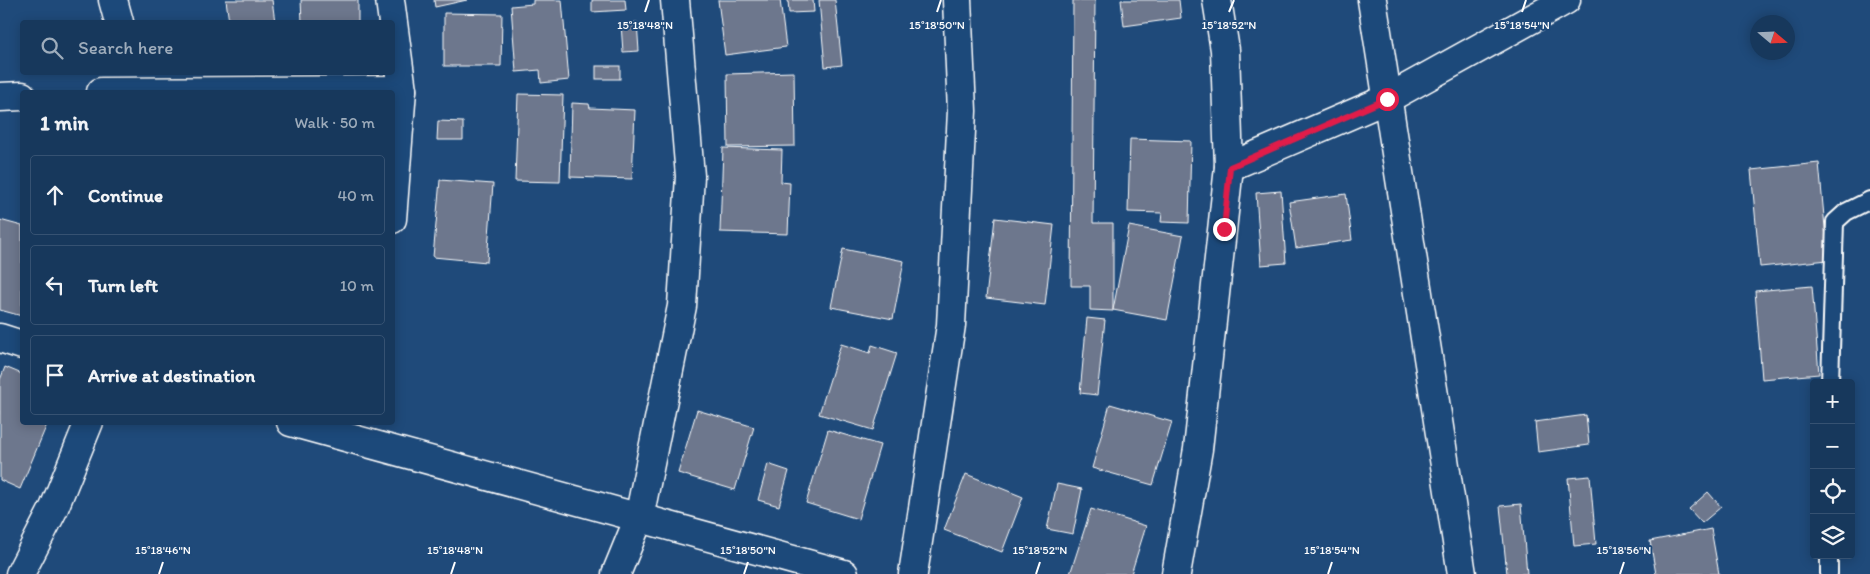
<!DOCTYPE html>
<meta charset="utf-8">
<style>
:root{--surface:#17385c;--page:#203f62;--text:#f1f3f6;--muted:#9eacbb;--line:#365272}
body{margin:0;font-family:Itim,sans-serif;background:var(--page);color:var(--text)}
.controls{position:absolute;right:15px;bottom:15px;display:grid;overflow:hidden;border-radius:5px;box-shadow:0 2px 12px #0003}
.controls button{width:45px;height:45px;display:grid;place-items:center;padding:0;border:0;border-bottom:1px solid var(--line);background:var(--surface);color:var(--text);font:25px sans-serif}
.compass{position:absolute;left:1750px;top:15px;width:45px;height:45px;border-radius:50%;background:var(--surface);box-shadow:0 2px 12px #0003;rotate:109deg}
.stop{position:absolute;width:15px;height:15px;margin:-11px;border:4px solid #e11d48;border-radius:50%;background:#fff}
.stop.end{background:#e11d48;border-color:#fff;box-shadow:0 1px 5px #0008}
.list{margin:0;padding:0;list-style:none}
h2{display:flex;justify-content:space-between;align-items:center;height:65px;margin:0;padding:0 20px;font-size:21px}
h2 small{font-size:16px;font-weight:400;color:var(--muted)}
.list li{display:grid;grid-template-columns:32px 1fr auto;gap:15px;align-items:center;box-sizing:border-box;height:80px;margin:0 10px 10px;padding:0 10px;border:1px solid var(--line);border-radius:5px}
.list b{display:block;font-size:19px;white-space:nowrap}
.list em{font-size:16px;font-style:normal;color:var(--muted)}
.icon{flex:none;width:28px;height:28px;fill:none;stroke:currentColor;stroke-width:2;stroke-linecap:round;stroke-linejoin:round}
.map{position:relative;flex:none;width:1870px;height:574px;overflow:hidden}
.search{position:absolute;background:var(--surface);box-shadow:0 2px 12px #0003;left:20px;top:20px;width:375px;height:55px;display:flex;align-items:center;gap:12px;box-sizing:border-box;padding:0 18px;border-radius:5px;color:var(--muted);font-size:19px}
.panel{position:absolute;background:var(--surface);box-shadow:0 2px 12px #0003;left:20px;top:90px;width:375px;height:335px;border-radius:5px}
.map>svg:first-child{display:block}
.building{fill:#6d778d;stroke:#fff}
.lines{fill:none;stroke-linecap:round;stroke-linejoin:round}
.lane-casing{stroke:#fff;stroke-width:20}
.street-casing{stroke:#fff;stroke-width:31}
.lane{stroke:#1f4a7a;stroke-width:16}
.street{stroke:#1f4a7a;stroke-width:28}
.route{stroke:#e11d48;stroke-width:6}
.ticks{fill:none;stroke:#fff;stroke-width:2}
.ticks-label{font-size:12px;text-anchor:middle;fill:#fff;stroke:#1f4a7a;stroke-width:4;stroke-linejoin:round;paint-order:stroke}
</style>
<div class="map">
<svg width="1870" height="574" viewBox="0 0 1870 574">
<rect width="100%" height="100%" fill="#1f4a7a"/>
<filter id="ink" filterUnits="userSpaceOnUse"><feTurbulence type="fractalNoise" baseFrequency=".02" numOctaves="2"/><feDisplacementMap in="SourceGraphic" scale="10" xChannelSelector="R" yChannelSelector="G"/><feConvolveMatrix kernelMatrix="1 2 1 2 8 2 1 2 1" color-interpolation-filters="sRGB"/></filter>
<g filter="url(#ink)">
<g class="building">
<path d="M226 0H272L275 22H229Z"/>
<path d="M301 0H358V22H302Z"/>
<path d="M434 0H467L435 7Z"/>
<path d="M533 0H562L569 80 541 83 540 70 516 72 511 6 533 4Z"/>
<path d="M592 0H625L626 10 592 12Z"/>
<path d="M718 0H780L786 47 725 55Z"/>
<path d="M788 0H813L814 12 789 13Z"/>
<path d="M819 0H835L842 65 825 67Z"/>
<path d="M1073 0H1095L1093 223H1113V311L1090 310V286H1071Z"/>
<path d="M1121 0H1179L1181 18 1124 26Z"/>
<path d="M444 13 502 14 501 66H444Z"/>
<path d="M637 22 639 51 623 52 621 24Z"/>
<rect x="596" y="66" width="24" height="13"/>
<path d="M794 72 795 146 728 147 727 74Z"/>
<path d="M518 94 563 95 560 182 515 181Z"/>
<path d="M572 103 589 104 590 108 635 110 632 179 570 177Z"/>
<path d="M438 121 463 122V140H437Z"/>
<path d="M1130 139 1191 141 1189 223 1161 222 1162 213 1128 212Z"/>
<path d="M723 148 782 150 781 182 790 183 788 234 720 232Z"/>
<path d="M1819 163 1828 260 1760 267 1751 170Z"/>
<path d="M440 180 493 184 487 262 433 257Z"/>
<path d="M1281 191 1286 263 1261 265 1256 193Z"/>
<path d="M1346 194 1352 240 1296 248 1289 202Z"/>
<path d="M995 218 1054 225 1045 305 986 298Z"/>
<path d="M0 220 22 226V316L0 310Z"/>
<path d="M1129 226 1183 236 1167 320 1113 310Z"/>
<path d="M843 249 904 261 893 319 831 307Z"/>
<path d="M1812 286 1819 374 1762 379 1755 291Z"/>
<path d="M1087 318 1105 320 1097 395 1080 393Z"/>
<path d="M841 344 870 353 872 345 897 353 873 430 819 414Z"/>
<path d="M5 367 22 374V422H48L20 489 0 480V380Z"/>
<path d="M1110 404 1172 422 1153 485 1092 468Z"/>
<path d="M697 410 754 427 735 490 678 473Z"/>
<path d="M1586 415 1589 445 1538 452 1535 422Z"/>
<path d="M828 430 880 445 858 519 806 503Z"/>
<path d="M768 464 789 471 779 506 758 500Z"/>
<path d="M966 474 1023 497 1002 552 944 530Z"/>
<path d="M1590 476 1596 544 1574 546 1568 478Z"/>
<path d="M1057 484 1082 489 1073 534 1047 529Z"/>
<path d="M1708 492 1721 507 1702 523 1689 509Z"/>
<path d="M1521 504 1527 574H1507L1500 506Z"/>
<path d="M1091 509 1146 526 1131 574H1070Z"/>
<path d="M1711 529 1719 574H1656L1650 541Z"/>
</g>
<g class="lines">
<defs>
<g id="lane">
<path d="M1830 383 1835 222 1846 212 1870 200"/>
<path d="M1829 555V574"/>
</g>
<g id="street">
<path d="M113 0 119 22"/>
<path d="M390 0 402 90 392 219"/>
<path d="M1372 0 1462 574"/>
<path d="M101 92 402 90"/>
<path d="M0 97 22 96"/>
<path d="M1229 167 1387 99 1566 0"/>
<path d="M0 338 22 345"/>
<path d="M291 422 844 574"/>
<path d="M20 574 54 508 89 422"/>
<path d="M616 574 639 518 682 306 690 176 675 0"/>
<path d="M913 574 951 325 962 111 957 0"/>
<path d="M1176 574 1198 449 1229 167 1225 50 1217 0"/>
</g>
</defs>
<use href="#lane" class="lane-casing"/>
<use href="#street" class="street-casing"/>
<use href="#lane" class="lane"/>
<use href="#street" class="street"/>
</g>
</g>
<g class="lines" filter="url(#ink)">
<path class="route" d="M1224 229 1230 167 1387 99"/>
</g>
<path class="ticks" d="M645 12 649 0M937 12 941 0M1229 12 1234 0M1522 12 1526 0M159 574 163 562M451 574 455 562M744 574 748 562M1036 574 1040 562M1328 574 1332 562M1620 574 1624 562"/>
<g class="ticks-label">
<text x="937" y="29">15°18'50"N</text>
<text x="645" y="29">15°18'48"N</text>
<text x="1229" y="29">15°18'52"N</text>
<text x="1522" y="29">15°18'54"N</text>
<text x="163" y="554">15°18'46"N</text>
<text x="455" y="554">15°18'48"N</text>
<text x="748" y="554">15°18'50"N</text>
<text x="1040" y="554">15°18'52"N</text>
<text x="1332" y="554">15°18'54"N</text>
<text x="1624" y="554">15°18'56"N</text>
</g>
</svg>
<div class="controls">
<button>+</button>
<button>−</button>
<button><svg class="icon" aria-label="locate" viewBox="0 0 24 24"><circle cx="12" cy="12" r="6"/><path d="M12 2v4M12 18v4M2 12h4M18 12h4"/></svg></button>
<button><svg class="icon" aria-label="layers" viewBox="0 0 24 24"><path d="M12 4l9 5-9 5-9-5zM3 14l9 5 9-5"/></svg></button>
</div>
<svg class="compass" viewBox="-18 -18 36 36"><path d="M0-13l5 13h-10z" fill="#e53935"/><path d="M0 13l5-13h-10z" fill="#9eacbb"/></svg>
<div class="stop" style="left:1387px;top:99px"></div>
<div class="stop end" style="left:1224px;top:229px"></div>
<div class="search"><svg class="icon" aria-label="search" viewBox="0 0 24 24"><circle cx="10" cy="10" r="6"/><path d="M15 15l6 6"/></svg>Search here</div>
<section class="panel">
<h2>1 min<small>Walk · 50 m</small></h2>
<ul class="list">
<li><svg class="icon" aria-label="ahead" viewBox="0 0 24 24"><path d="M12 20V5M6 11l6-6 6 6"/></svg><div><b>Continue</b></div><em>40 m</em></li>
<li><svg class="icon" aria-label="left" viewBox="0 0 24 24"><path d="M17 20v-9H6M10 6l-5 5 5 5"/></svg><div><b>Turn left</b></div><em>10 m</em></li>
<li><svg class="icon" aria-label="arrive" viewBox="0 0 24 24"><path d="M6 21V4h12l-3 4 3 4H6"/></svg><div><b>Arrive at destination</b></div></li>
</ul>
</section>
</div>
